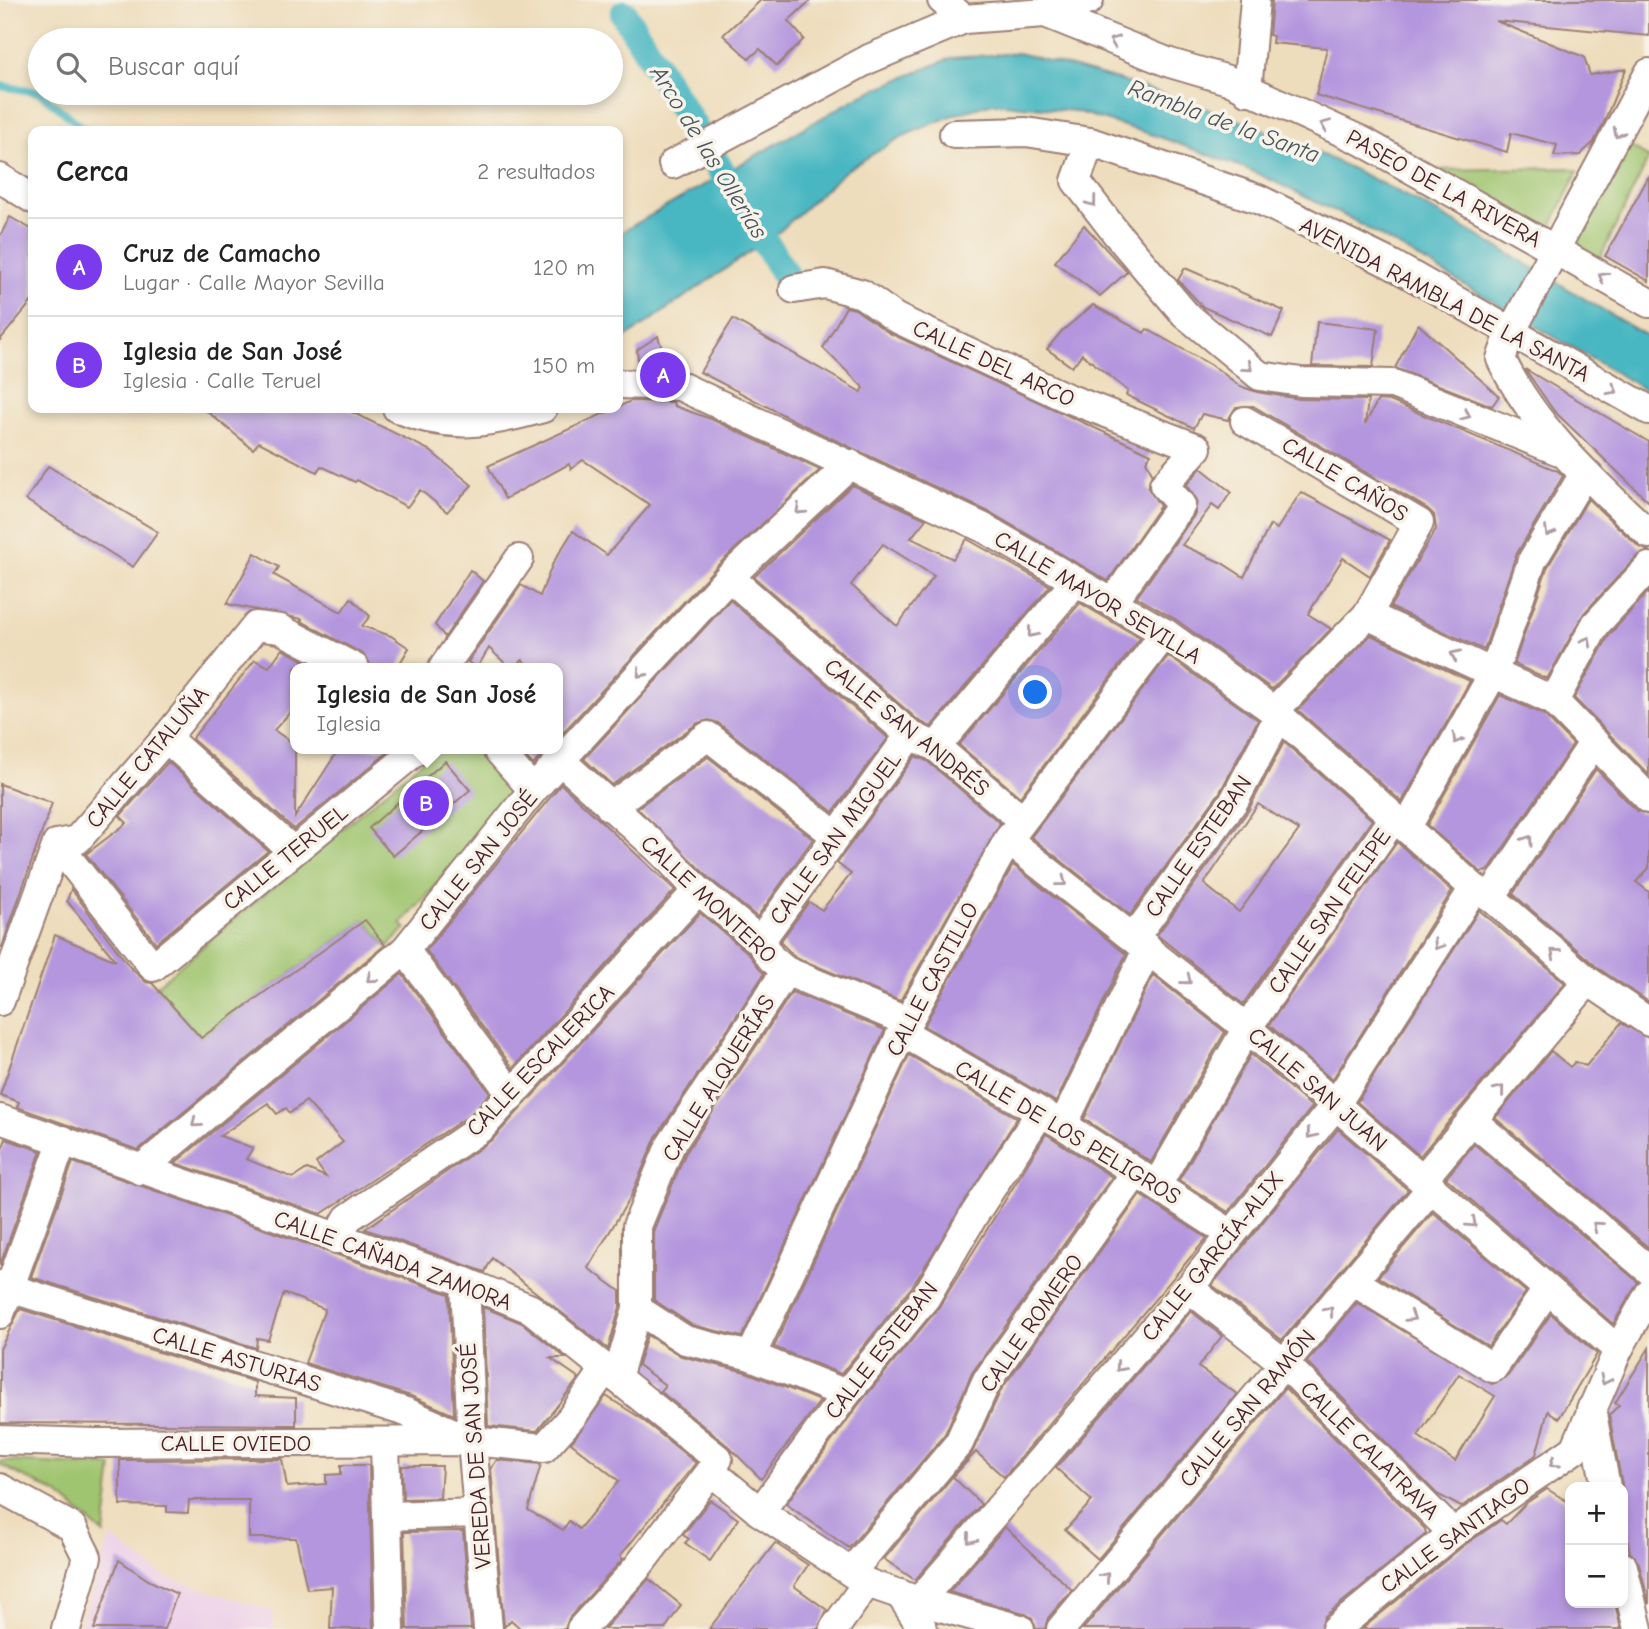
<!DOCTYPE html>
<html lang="es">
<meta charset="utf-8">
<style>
:root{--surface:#fff;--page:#f6f6f6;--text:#222;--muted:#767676;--line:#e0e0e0;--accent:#7c3aed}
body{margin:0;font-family:"Comic Neue",sans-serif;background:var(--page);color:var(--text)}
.controls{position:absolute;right:21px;bottom:21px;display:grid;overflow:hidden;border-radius:14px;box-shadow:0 4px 10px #0003}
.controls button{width:63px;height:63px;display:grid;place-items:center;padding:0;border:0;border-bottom:2px solid var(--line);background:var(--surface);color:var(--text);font:35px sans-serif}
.you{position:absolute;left:1036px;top:693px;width:24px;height:24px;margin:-18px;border:5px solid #fff;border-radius:50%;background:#1a73e8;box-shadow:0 0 0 10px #1a73e833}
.badge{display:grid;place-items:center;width:46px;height:46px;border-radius:50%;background:var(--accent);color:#fff;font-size:23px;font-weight:700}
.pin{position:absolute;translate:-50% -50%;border:4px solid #fff;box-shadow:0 2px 7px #0006}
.popup{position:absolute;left:290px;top:663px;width:273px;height:91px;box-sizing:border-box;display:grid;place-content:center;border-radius:14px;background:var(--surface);filter:drop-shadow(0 2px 5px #0005);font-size:23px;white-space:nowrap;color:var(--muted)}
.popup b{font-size:26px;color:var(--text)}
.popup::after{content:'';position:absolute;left:50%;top:100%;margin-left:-14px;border:14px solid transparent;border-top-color:var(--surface)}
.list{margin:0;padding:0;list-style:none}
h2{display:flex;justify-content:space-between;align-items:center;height:91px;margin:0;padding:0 28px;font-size:30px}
h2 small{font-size:23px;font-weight:400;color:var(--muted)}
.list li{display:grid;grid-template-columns:46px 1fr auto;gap:21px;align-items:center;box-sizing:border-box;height:98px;padding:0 28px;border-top:2px solid var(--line)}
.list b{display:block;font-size:26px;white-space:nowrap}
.list p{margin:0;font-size:23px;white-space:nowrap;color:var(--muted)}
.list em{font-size:23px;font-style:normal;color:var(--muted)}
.icon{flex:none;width:38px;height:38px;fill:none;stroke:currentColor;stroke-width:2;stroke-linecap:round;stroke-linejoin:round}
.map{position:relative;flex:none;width:1649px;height:1629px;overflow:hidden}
.search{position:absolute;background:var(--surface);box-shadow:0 4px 10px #0003;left:28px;top:28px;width:595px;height:77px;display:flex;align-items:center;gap:18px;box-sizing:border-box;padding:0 24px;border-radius:38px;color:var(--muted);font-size:26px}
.panel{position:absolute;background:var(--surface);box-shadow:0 4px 10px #0003;left:28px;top:126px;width:595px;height:287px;border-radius:14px}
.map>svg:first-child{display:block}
.built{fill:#edd1e9}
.green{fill:#a0c56f;stroke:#75724d;stroke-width:2}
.water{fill:#49b7c2;stroke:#4a6b76;stroke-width:2}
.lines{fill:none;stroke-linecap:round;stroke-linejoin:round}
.stream{stroke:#49b7c2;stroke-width:8}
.canal{stroke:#49b7c2;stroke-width:28}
.building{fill:#b496de;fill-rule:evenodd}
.street-casing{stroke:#9c7e74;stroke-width:32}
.street{stroke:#fff;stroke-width:28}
.oneway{stroke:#ae9aa0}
.labels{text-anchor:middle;stroke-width:7;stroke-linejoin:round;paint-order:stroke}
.street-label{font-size:23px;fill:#4a1f2b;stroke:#f7f3e8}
.water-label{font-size:24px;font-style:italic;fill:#4a5460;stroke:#f7f3e8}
</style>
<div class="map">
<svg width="1649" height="1629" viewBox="0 0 1649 1629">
<rect width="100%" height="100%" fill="#f7f3e8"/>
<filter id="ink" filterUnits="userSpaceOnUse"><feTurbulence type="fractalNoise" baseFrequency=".0143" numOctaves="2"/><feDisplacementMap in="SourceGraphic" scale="14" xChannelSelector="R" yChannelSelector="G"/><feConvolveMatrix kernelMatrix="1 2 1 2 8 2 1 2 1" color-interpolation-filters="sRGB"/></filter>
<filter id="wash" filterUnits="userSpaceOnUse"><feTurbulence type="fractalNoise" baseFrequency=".00686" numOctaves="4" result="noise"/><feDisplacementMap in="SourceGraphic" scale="28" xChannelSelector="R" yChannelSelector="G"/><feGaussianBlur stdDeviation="1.57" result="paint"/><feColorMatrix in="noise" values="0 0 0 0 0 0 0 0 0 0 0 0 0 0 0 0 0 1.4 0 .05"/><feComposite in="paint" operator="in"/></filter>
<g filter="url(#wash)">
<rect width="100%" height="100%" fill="#eeddbc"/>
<path class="built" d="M111 1537 164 1577 273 1611 274 1629H79Z"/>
<g class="green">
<path d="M1626 144 1649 158 1599 260 1580 252 1574 244 1575 233Z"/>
<path d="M1568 168 1578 171 1550 228 1540 234 1431 170Z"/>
<path d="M436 749H473L518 797 401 924 406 928 387 947 365 920 201 1038 155 987Z"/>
<path d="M0 1461 112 1466 104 1534 58 1494 0 1465Z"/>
</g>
<path class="water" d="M1018 53C1112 77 1206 104 1295 143 1420 196 1533 269 1649 337V392L1351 219 1250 170 1157 136 1075 111 993 103 953 115 903 136 845 171 780 231 618 343V234L862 95 951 58Z"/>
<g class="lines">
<path class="stream" d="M0 86 39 92 87 131"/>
<path class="canal" d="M624 14 794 289"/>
</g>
<g id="blocks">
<g class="building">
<path d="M761 0H811L788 21 804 39 777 66 760 49 749 59 723 35Z"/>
<path d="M1272 0H1649V36L1496 21 1584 57 1590 75 1626 69 1604 122 1594 142 1580 155 1554 156 1557 145 1511 133 1507 152 1316 95 1327 48 1272 43 1273 36 1269 35Z"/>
<path d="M1649 176V281L1605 256Z"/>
<path d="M10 217 33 230V300L0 340V236Z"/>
<path d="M1084 225 1127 272 1100 296 1055 262Z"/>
<path d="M1185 268 1284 311 1272 337 1203 307 1178 280Z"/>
<path d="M1093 305 1144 333 1147 329 1216 368 1240 386 1257 392 1300 399 1368 400 1365 424 1378 400 1390 401 1558 471 1563 476 1516 555 1484 650 1390 607 1436 529 1434 515 1428 509 1253 406 1236 407 1228 420 1202 414 1194 428 1126 395 1128 391 1082 354 1072 367 1047 349 1061 332Z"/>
<path d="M846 307 855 309 889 333 1151 454 1146 461 1152 473 1148 488 1160 506 1108 581 991 513 801 424 700 372 733 319 861 392 864 388 823 348Z"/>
<path d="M1317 322 1378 329 1373 367 1312 366Z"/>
<path d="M1418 324 1499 396 1492 406 1395 368Z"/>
<path d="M658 336 668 369 639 368 637 350Z"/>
<path d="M1525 369 1649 442V502L1554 411Z"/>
<path d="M631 401 673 402 674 406 711 419 820 470 717 566 557 739V668H530L523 660 510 668 489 648 477 668 468 662 521 585 540 596 553 563 573 531 607 555 650 505 583 460 571 469 569 464 505 499 488 466Z"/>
<path d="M203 408H344L429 450 472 485 447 512 420 490 407 507 357 480 355 482 321 466 317 472 259 442 253 449Z"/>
<path d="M48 466 158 532 133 567 26 500Z"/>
<path d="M1201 468 1231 492 1219 510 1212 505 1182 545 1222 563 1244 577 1270 525 1277 529 1301 492 1390 540 1370 576 1343 558 1308 614 1331 629 1272 689 1175 619 1137 597 1195 514 1197 500 1186 485Z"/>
<path d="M852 485 926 519 911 538 953 559 967 539 1050 586 931 727 919 721 754 577ZM883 544 934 576 897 626 851 585Z"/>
<path d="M1588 499 1638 546 1649 551 1637 556 1584 613 1547 679 1514 664 1547 568Z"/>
<path d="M255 553 279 567 274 575 341 612 351 598 370 616 362 626 391 636 409 648 397 668H371L363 654 301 621 302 619 227 604Z"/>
<path d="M470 570 483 581 445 637 435 625Z"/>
<path d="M1649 591V775L1574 698 1610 634Z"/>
<path d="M730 600 888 738 833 812 718 723 709 720 698 723 612 785 584 759Z"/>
<path d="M1080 603 1140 638 1020 797 959 745Z"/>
<path d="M1371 635 1470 681 1402 802 1298 710Z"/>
<path d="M282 649 319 668H295V707L274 730 295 745V817L339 749H392L294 829 192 739 255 660 269 667Z"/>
<path d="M1168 656 1258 720 1220 792 1130 915 1031 837Z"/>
<path d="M1500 695 1544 715 1573 744 1488 871 1481 872 1427 825Z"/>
<path d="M1284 742 1372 820 1243 1004 1157 935 1248 811ZM1258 804 1299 830 1239 912 1204 884Z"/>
<path d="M519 749H548L533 765Z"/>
<path d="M915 756 927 761 1000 823 900 1001 795 957 780 942 809 902 822 910 851 874 837 863Z"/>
<path d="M708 757 813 839 757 917 709 878 637 808Z"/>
<path d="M445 761 470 790 393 856 369 828Z"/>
<path d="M168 762 268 851 156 943 86 854 127 823 120 816Z"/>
<path d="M1596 769 1637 811 1649 815V868L1636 882 1649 892V1002L1598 968 1513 894Z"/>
<path d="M0 784 52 803 2 947H0Z"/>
<path d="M561 784 675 890 513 1068 426 950Z"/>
<path d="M1397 842 1452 891 1332 1080 1269 1025Z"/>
<path d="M1013 865 1126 954 1056 1102 924 1026Z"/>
<path d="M71 889 130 967 146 982 152 983 201 1038 365 920 385 945 138 1150 17 1107 19 1102 0 1095 55 935 116 961 67 901Z"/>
<path d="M1479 910 1565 983 1420 1156 1357 1102Z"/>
<path d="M700 913 747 952 764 974 656 1137 631 1196 588 1268 620 1291V1307L608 1349 492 1258 485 1272 365 1229 493 1139Z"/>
<path d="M402 974 490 1093 470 1115 321 1214 175 1163ZM306 1101 343 1142 316 1163 326 1177 307 1169 293 1178 246 1159 253 1148 220 1136 268 1103 277 1114 286 1108 290 1113Z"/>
<path d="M1153 975 1225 1032 1151 1162 1084 1119Z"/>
<path d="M792 992 885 1030 742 1337 692 1325 654 1300V1229L685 1154Z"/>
<path d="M1621 1023 1649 1038V1248L1495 1118 1551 1051 1570 1067 1575 1062 1586 1066Z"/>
<path d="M1251 1054 1312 1107 1228 1212 1179 1180Z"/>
<path d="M909 1055 1017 1118 912 1287 841 1374 774 1347Z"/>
<path d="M1338 1129 1408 1190 1282 1340 1212 1285Z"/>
<path d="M1046 1134 1112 1177 972 1373 945 1434 849 1548 786 1504 859 1404 939 1307Z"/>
<path d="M6 1139 41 1151 0 1265V1154Z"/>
<path d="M1474 1144 1638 1282 1613 1324 1446 1178Z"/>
<path d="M73 1162 449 1294 454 1415 411 1396 305 1363 325 1309 284 1293 268 1340 257 1338 256 1348 31 1277Z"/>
<path d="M1140 1195 1207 1238 1004 1477 976 1452 953 1477 981 1504 915 1580 884 1559 972 1453 1001 1390Z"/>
<path d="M1433 1212 1526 1292 1488 1346 1378 1277Z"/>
<path d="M1357 1303 1492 1384 1507 1377 1551 1314 1597 1354 1559 1418 1548 1411 1536 1455 1461 1507 1437 1494 1307 1362ZM1459 1374 1495 1396 1455 1461 1418 1436Z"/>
<path d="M483 1307 522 1323 566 1358H550L579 1378 537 1431 488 1426Z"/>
<path d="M20 1309 255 1382V1396L296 1398V1425L0 1423V1349Z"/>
<path d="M1191 1311 1222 1336 1198 1367 1237 1394 1098 1559 1065 1530 1092 1501 1056 1468Z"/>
<path d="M647 1335 681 1356 746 1372 820 1401 761 1479 728 1446 660 1391 665 1385 638 1365Z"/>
<path d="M1649 1348V1604L1639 1563 1630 1553 1623 1513 1622 1484 1609 1415 1619 1405 1615 1403Z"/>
<path d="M1285 1388 1425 1529 1426 1534 1325 1616 1320 1629H1083Z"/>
<path d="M606 1396 639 1417 696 1463 620 1556 623 1559 569 1618 565 1629H521L511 1620 504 1627 491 1468 497 1460 541 1464 528 1510 563 1530 569 1521 579 1529 619 1481 571 1443Z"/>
<path d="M282 1459 287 1487 326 1484V1475L341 1474V1465H369L373 1629H330L332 1587 307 1589 296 1538H249V1500H189L188 1513 167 1512V1506L120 1505V1460Z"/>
<path d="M402 1466H442L440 1498 403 1499Z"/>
<path d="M1547 1489 1570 1503V1603H1615L1621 1629H1362L1463 1546 1501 1520 1506 1524 1525 1504Z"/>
<path d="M710 1500 738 1519 710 1561 685 1543 689 1539 683 1535Z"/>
<path d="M1005 1527 1072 1590 1048 1618 1045 1629H1036L1032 1618 1024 1613 949 1592Z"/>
<path d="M463 1531 471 1629H407L404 1532Z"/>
<path d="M775 1543 808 1565 794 1586 827 1610 818 1629H709Z"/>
<path d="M119 1560 148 1580 177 1594 164 1629H94Z"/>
<path d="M649 1579 681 1605 665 1629H604Z"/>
</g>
</g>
</g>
<g filter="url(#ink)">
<use href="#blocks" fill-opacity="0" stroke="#9c7e74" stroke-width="2"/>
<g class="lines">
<defs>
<g id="street">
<path d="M942 0 964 19"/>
<path d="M1045 13 1089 0"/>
<path d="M1649 73 1510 334 1501 359C1534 428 1594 482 1649 534"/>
<path d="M1247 91 1255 0"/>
<path d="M954 134 1026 132 1090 142 1258 199 1391 264 1649 410"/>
<path d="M1090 142 1076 181 1116 233 1185 314 1260 376 1301 382 1393 384 1564 453 1584 474 1532 561 1494 672 1407 827"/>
<path d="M673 164 869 59 964 19 1045 13 1170 63 1228 80 1362 141 1649 303"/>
<path d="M0 178 33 199"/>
<path d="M794 289 825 284 862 294 896 318 1065 397 1197 448 1164 485 1181 505 1113 602"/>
<path d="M618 384 680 386 984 528 1165 633 1274 711 1474 888 1491 897 1588 981 1649 1022"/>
<path d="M397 408C450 431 490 423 543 408"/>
<path d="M1245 421 1419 523 1367 615 1274 711"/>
<path d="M729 577 910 735 936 747 1022 820"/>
<path d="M1367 615 1554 701 1649 799"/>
<path d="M443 668 519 559"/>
<path d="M1554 701 1596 624 1649 567"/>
<path d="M166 738 292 850"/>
<path d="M936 747 1076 581"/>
<path d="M497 749 533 790"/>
<path d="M561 761 663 853 698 890 760 941 771 958 786 971 901 1019 902 1032 1063 1125 1231 1234"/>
<path d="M610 807 708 736 835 835"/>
<path d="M1008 840 1247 1028 1618 1350"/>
<path d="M57 844 153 967 418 749"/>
<path d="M1491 897 1594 742"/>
<path d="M1134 938 1234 801 1279 716"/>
<path d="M760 941 910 735"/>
<path d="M405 950 512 1095"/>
<path d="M0 1001 57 844 77 840 166 738 256 626 280 629 355 668"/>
<path d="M0 1119 465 1282 531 1309 718 1459 711 1471 760 1512 867 1583 919 1601 1020 1629"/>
<path d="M1474 1122 1649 1270"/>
<path d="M1063 1125 1148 948"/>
<path d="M140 1170 405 950 533 790 729 577 850 464"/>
<path d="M1423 1179 1588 981"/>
<path d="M1157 1185 1247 1028 1394 818"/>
<path d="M336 1239 348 1218 481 1128 698 890"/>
<path d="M1353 1281 1493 1368 1547 1290"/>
<path d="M465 1282 472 1441 488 1629"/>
<path d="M0 1285 406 1412 463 1437"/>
<path d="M1189 1288 1285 1364 1453 1533"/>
<path d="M637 1309 685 1340 751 1356 846 1394"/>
<path d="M0 1314 63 1140"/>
<path d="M751 1356 902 1032 1008 840 1165 633"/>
<path d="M617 1378 637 1309V1226L670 1146 786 971"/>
<path d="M1591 1409 1606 1487"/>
<path d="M0 1440 96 1443 472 1441 544 1448 571 1418 604 1371"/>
<path d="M385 1443 390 1629"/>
<path d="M0 1488 72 1527 87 1557 66 1629"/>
<path d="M760 1512 846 1394 926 1297 972 1218 1040 1113"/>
<path d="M387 1516 478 1513"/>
<path d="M1623 1567 1638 1629"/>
<path d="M851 1572 959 1443 986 1382 1135 1174"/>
<path d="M900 1594 923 1629"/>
<path d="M919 1601 1189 1288 1336 1104 1474 888"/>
<path d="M581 1629 636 1569 711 1471"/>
<path d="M834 1629 867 1583"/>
<path d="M1061 1629 1432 1187"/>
<path d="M1336 1629 1453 1533 1575 1449 1618 1350 1649 1294"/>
</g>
</defs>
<use href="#street" class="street-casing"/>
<use href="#street" class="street"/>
</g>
<defs><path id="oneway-chevron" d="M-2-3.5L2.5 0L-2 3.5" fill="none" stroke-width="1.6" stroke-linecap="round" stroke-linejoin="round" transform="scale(1.75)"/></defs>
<g class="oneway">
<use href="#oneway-chevron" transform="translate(1114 41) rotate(-158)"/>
<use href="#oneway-chevron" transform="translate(1325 125) rotate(-157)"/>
<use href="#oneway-chevron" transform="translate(1618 133) rotate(117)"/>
<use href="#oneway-chevron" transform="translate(1092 202) rotate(53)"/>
<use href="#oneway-chevron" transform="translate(1603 277) rotate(-150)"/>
<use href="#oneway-chevron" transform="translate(1248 367) rotate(40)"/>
<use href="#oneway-chevron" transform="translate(1613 390) rotate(29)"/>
<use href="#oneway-chevron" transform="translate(1466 415) rotate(23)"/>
<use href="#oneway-chevron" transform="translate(800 510) rotate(137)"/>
<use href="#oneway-chevron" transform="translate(1549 532) rotate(121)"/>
<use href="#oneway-chevron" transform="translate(1032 633) rotate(130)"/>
<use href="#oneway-chevron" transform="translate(1587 641) rotate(-61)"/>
<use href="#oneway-chevron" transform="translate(1455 655) rotate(-156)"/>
<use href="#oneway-chevron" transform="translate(641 673) rotate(132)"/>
<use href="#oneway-chevron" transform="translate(1457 739) rotate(120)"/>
<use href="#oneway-chevron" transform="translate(1528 840) rotate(-56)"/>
<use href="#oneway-chevron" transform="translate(1062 882) rotate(38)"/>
<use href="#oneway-chevron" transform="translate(1438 945) rotate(123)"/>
<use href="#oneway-chevron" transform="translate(1555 953) rotate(-139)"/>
<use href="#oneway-chevron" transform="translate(371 978) rotate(140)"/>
<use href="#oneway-chevron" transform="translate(1187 980) rotate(39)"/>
<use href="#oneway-chevron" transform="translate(1500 1090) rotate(-51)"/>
<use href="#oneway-chevron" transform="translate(196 1123) rotate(140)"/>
<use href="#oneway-chevron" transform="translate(1311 1134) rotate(129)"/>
<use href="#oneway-chevron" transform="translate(1472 1223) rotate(42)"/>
<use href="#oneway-chevron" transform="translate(1597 1226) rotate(-140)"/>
<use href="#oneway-chevron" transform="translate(1329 1311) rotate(-51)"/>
<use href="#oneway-chevron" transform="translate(1411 1317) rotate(32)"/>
<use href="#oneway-chevron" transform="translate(1120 1367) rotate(131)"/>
<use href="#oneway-chevron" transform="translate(1605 1380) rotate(115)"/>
<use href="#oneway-chevron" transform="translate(1554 1463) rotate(145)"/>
<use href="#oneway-chevron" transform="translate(971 1539) rotate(130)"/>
<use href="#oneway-chevron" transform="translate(1105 1577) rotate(-50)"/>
</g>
</g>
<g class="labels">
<g class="street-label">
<text transform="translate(1444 188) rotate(29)" y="8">PASEO DE LA RIVERA</text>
<text transform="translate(1445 299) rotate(28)" y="8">AVENIDA RAMBLA DE LA SANTA</text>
<text transform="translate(994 363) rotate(25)" y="8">CALLE DEL ARCO</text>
<text transform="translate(1345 479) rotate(31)" y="8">CALLE CAÑOS</text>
<text transform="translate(1098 597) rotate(31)" y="8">CALLE MAYOR SEVILLA</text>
<text transform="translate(907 727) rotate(39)" y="8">CALLE SAN ANDRÉS</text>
<text transform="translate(147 757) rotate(-50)" y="8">CALLE CATALUÑA</text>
<text transform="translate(835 838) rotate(-54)" y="8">CALLE SAN MIGUEL</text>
<text transform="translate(1198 846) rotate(-55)" y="8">CALLE ESTEBAN</text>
<text transform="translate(285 857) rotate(-39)" y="8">CALLE TERUEL</text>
<text transform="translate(478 860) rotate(-51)" y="8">CALLE SAN JOSÉ</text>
<text transform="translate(709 899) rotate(43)" y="8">CALLE MONTERO</text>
<text transform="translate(1329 911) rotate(-55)" y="8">CALLE SAN FELIPE</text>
<text transform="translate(932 979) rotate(-62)" y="8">CALLE CASTILLO</text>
<text transform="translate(540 1060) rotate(-46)" y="8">CALLE ESCALERICA</text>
<text transform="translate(718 1078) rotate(-58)" y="8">CALLE ALQUERÍAS</text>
<text transform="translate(1318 1089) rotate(41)" y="8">CALLE SAN JUAN</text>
<text transform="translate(1068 1132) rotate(31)" y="8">CALLE DE LOS PELIGROS</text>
<text transform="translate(1212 1256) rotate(-51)" y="8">CALLE GARCÍA-ALIX</text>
<text transform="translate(393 1260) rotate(20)" y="8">CALLE CAÑADA ZAMORA</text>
<text transform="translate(1031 1323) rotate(-55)" y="8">CALLE ROMERO</text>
<text transform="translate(881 1350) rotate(-52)" y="8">CALLE ESTEBAN</text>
<text transform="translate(237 1359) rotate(17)" y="8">CALLE ASTURIAS</text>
<text transform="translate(1247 1408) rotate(-50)" y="8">CALLE SAN RAMÓN</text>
<text x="236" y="1451">CALLE OVIEDO</text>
<text transform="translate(1370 1450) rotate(45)" y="8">CALLE CALATRAVA</text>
<text transform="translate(475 1456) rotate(-94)" y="8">VEREDA DE SAN JOSÉ</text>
<text transform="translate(1455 1535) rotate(-36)" y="8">CALLE SANTIAGO</text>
</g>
<g class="water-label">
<text transform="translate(1224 121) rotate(20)" y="8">Rambla de la Santa</text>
<text transform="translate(709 152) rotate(58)" y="8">Arco de las Ollerías</text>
</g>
</g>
</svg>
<div class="controls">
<button>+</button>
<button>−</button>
</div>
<div class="you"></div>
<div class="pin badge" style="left:663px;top:375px">A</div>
<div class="pin badge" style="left:426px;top:803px">B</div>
<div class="popup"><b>Iglesia de San José</b>Iglesia</div>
<div class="search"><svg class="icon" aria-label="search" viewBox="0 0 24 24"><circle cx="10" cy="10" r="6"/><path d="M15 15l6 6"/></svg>Buscar aquí</div>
<section class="panel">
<h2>Cerca<small>2 resultados</small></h2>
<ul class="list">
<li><span class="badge">A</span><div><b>Cruz de Camacho</b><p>Lugar · Calle Mayor Sevilla</p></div><em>120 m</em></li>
<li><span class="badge">B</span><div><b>Iglesia de San José</b><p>Iglesia · Calle Teruel</p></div><em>150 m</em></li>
</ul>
</section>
</div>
